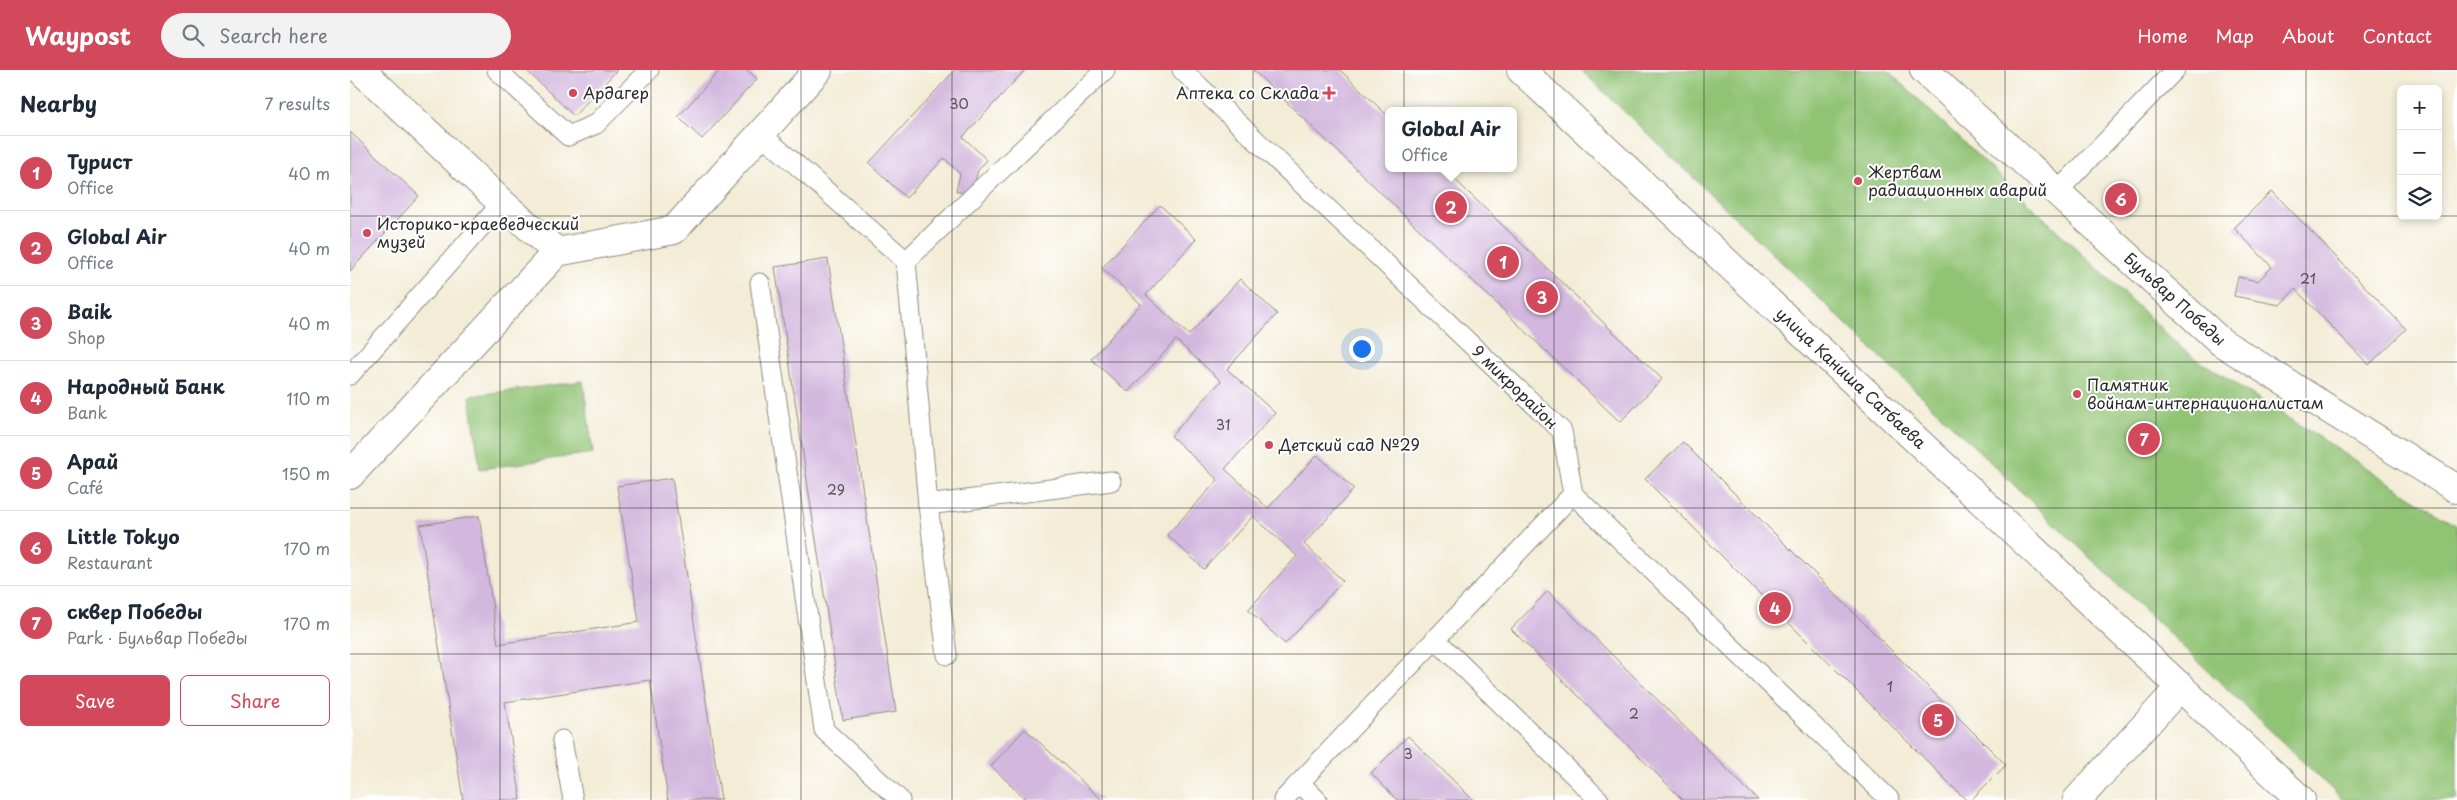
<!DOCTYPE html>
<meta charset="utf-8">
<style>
:root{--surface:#fff;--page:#f2f2f3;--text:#1f2937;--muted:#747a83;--line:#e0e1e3;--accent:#d1495b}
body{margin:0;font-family:"Playpen Sans",sans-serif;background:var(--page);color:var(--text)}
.controls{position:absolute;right:15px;top:15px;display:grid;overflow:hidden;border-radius:8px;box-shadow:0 2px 8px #0003}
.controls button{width:45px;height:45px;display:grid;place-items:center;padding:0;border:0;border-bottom:1px solid var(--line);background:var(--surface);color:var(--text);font:25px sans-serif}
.you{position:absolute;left:1011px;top:278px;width:18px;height:18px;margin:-12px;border:4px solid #fff;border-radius:50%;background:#1a73e8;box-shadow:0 0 0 8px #1a73e833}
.badge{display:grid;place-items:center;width:32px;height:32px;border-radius:50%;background:var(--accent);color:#fff;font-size:16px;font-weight:700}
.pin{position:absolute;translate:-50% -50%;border:2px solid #fff;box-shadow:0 1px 5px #0006}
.popup{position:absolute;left:1035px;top:37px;width:132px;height:65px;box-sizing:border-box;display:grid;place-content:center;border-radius:8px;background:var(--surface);filter:drop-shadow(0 1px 4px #0005);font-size:16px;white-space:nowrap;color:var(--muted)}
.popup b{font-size:19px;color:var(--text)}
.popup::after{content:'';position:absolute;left:50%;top:100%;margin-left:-10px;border:10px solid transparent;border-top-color:var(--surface)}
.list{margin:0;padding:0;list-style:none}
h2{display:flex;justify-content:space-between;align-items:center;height:65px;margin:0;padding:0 20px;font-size:21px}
h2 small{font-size:16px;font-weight:400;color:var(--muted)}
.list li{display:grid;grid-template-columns:32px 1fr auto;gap:15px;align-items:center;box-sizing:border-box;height:75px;padding:0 20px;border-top:1px solid var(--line)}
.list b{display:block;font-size:19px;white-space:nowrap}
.list p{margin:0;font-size:16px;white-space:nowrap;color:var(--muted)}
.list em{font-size:16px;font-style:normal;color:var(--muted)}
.actions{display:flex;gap:10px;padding:15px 20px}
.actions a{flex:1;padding:11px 0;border:1px solid var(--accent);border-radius:8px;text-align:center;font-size:18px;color:var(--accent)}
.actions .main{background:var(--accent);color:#fff}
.icon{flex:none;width:28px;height:28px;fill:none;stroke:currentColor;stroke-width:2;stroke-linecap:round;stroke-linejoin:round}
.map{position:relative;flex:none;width:2107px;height:730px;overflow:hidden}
header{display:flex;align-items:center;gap:30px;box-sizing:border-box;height:70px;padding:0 25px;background:var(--accent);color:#fff}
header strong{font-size:24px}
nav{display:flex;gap:28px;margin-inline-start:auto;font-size:18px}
.search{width:350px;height:45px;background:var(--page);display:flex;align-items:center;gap:12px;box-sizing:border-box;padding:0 18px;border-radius:28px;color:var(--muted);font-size:19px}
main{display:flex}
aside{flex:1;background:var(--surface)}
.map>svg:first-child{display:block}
.green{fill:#91c374;stroke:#5e7750}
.building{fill:#d3b7de}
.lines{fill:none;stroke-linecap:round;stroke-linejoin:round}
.service-casing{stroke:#8f8c80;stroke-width:21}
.minor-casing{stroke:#8f8c80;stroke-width:30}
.tertiary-casing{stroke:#8f8c80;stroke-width:30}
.service{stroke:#fff;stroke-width:19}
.minor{stroke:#fff;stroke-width:28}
.tertiary{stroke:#fff;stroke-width:28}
.grid{fill:none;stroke:#2b2b2b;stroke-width:1;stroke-opacity:0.55}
.poi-dot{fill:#d1495b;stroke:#fff;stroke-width:2}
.labels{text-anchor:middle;stroke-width:4;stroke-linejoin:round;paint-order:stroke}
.number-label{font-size:14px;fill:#554e58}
.poi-label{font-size:16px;fill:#2b2b2b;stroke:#fff;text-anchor:start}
.street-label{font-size:16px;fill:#2b2b2b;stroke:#fff}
</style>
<header>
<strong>Waypost</strong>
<div class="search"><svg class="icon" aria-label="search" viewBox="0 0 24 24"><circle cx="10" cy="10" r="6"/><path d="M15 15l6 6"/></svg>Search here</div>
<nav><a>Home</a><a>Map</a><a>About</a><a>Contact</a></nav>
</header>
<main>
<aside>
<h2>Nearby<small>7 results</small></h2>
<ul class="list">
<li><span class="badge">1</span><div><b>Турист</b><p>Office</p></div><em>40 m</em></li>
<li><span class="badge">2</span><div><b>Global Air</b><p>Office</p></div><em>40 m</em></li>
<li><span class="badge">3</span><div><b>Baik</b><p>Shop</p></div><em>40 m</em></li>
<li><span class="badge">4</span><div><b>Народный Банк</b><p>Bank</p></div><em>110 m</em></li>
<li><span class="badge">5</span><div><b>Арай</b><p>Café</p></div><em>150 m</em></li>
<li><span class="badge">6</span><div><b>Little Tokyo</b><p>Restaurant</p></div><em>170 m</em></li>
<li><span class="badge">7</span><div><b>сквер Победы</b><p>Park · Бульвар Победы</p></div><em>170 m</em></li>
</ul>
<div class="actions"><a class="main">Save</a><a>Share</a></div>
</aside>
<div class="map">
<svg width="2107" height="730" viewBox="0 0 2107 730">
<rect width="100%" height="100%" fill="#fff"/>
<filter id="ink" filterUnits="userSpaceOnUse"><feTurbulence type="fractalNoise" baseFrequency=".02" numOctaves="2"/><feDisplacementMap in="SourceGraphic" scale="10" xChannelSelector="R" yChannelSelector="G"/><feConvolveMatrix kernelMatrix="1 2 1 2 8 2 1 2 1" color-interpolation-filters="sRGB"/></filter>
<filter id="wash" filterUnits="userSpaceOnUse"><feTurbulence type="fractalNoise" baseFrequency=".0096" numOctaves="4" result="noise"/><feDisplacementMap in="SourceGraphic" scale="20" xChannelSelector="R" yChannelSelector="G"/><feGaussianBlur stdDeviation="1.12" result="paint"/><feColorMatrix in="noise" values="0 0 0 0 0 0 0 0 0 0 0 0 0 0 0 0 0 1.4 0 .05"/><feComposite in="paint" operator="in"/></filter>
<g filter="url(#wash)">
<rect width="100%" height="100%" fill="#f3ecd6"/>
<g class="green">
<path d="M1231 0H1537L1836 282 2107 456V730H1993Z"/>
<path d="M233 311 243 383 130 399 120 326Z"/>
</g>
<g id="blocks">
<g class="building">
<path d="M176 0H267L224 46Z"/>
<path d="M370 0H397L407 9 352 69 328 47Z"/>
<path d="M605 0H675L613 67 637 90 628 100 621 125 606 121 610 104 594 88 556 128 519 93Z"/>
<path d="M903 0H990L1038 46V98H1093L1312 309 1270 352Z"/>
<path d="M0 62 69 126 0 201Z"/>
<path d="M1922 121 2056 259 2019 295 1945 219 1930 235 1884 226 1888 207 1908 211 1922 197 1884 158Z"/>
<path d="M810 135 846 169 796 225 839 265 890 209 927 244 877 299 925 343 875 399 918 438 967 385 1004 419 954 474 993 511 935 574 898 540 947 486 903 446 854 499 817 465 868 410 821 366 871 311 826 270 778 322 741 289 791 234 752 198Z"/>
<path d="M478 189 546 642 493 650 425 197Z"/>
<path d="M1333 372 1656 695 1621 730H1616L1295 409Z"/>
<path d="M322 408 371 730H318L300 610 155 632 171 730H113L70 455 129 446 148 574 289 552 267 416Z"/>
<path d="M1198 521 1408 730H1333L1161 559Z"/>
<path d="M675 659 752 730H677L641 696Z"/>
<path d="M1058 666 1123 730H1047L1021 703Z"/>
</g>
</g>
</g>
<g filter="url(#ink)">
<use href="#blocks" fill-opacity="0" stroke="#8f8c80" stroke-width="1"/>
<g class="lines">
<defs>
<g id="service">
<path d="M147 0 218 66 246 54 299 0"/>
<path d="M832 0 1212 361 1223 424 933 730"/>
<path d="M411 64 556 191"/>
<path d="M1707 122 1825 0"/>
<path d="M410 213 474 660 550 730"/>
<path d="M0 305 152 133"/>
<path d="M1223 424 1540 730"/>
<path d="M578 435 761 411"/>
<path d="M1085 569 1249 730"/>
<path d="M597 585 578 435 556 191 755 0"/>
<path d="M212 670 223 730"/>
<path d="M950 713 967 730"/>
</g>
<g id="minor">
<path d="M11 0 152 133 207 182"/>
<path d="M1574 0 1871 272 2107 419"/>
<path d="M0 405 207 182 324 160 468 0"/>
<path d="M1727 730 1831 616"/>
</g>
<path id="tertiary" d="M1171 0 1951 730"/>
</defs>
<use href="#service" class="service-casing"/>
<use href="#minor" class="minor-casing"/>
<use href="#tertiary" class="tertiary-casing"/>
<use href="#service" class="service"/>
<use href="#minor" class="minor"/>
<use href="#tertiary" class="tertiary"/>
</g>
</g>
<path class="grid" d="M150 0V730M301 0V730M451 0V730M602 0V730M752 0V730M903 0V730M1054 0V730M1204 0V730M1354 0V730M1505 0V730M1655 0V730M1806 0V730M1956 0V730M0 146H2051M2088 146H2107M0 292H2107M0 438H2107M0 584H2107"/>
<g class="poi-dot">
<circle cx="223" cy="23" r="5"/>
<path d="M976.5 15.5h5v5h5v5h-5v5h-5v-5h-5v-5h5z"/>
<circle cx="1508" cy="111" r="5"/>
<circle cx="17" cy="163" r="5"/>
<circle cx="1727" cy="324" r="5"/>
<circle cx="919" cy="375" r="5"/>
</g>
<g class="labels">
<g class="number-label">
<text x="609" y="39">30</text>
<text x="1958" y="214">21</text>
<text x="873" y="360">31</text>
<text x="486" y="425">29</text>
<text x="1540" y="622">1</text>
<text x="1284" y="649">2</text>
<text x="1058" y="689">3</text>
</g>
<g class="poi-label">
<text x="233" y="29">Ардагер</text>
<text x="969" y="29" text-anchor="end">Аптека со Склада</text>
<text x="1518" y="108">Жертвам<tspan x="1518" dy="18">радиационных аварий</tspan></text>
<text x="27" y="160">Историко-краеведческий<tspan x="27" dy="18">музей</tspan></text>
<text x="1737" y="321">Памятник<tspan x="1737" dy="18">войнам-интернационалистам</tspan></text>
<text x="929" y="381">Детский сад №29</text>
</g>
<g class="street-label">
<text transform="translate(1825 229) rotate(42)" y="6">Бульвар Победы</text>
<text transform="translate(1501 308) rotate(43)" y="6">улица Каниша Сатбаева</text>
<text transform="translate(1165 317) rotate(44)" y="6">9 микрорайон</text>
</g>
</g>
</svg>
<div class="controls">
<button>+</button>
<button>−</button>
<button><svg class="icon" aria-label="layers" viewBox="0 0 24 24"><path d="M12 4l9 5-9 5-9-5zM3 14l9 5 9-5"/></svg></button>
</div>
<div class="you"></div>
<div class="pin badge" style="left:1153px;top:192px">1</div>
<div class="pin badge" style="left:1101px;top:137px">2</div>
<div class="popup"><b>Global Air</b>Office</div>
<div class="pin badge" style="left:1192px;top:227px">3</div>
<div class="pin badge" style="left:1425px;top:538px">4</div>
<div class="pin badge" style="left:1588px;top:650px">5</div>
<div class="pin badge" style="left:1771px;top:129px">6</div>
<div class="pin badge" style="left:1794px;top:369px">7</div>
</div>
</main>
